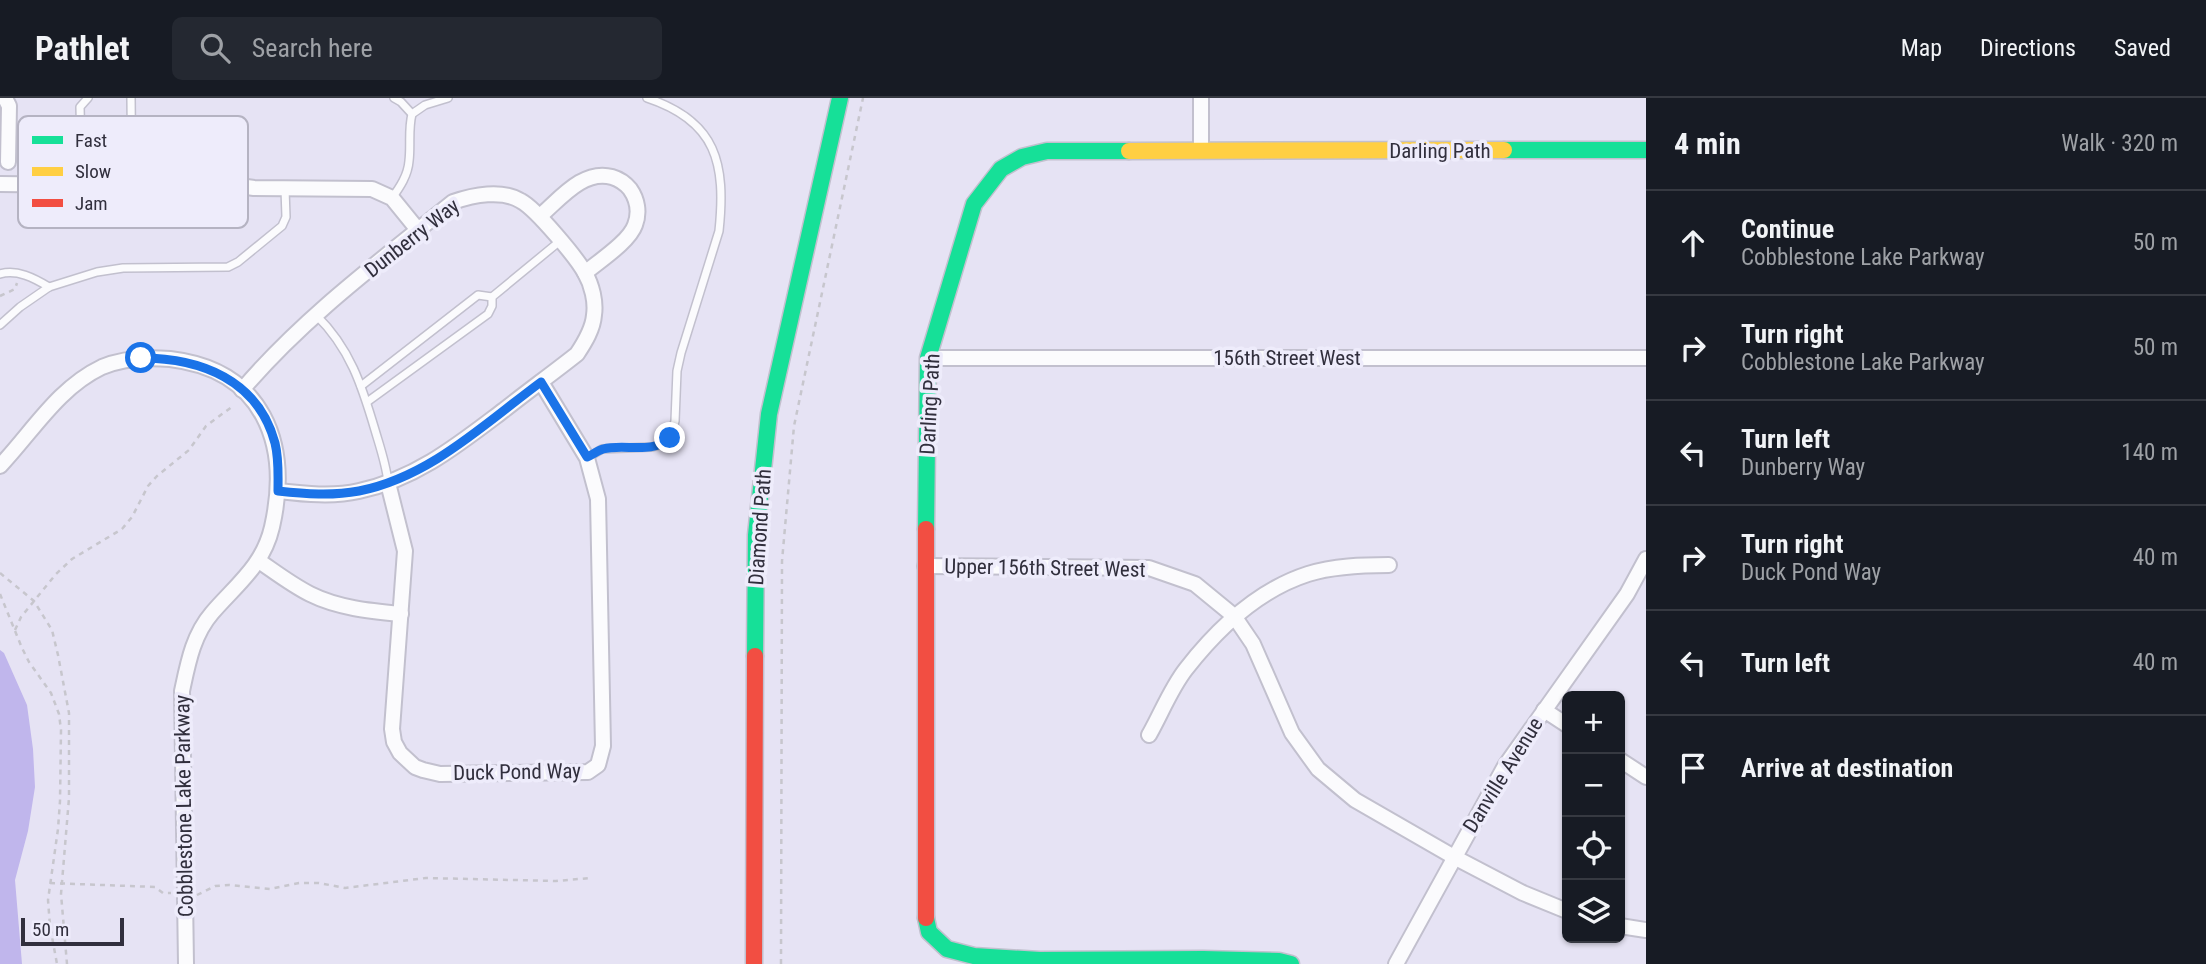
<!DOCTYPE html>
<meta charset="utf-8">
<style>
:root{--surface:#171b24;--page:#242831;--text:#f1f3f6;--muted:#9ea1a6;--line:#363941}
body{margin:0;font-family:"Roboto Condensed",sans-serif;background:var(--page);color:var(--text)}
.controls{position:absolute;right:21px;bottom:21px;display:grid;overflow:hidden;border-radius:10px;box-shadow:0 2px 5px #0004}
.controls button{width:63px;height:63px;display:grid;place-items:center;padding:0;border:0;border-bottom:2px solid var(--line);background:var(--surface);color:var(--text);font:35px sans-serif}
.scale{position:absolute;left:21px;bottom:18px;width:103px;box-sizing:border-box;padding-left:7px;border:4px solid #312f3d;border-top:0;font-size:19px;line-height:24px;white-space:nowrap;color:#312f3d;-webkit-text-stroke:5px #eeecfb;paint-order:stroke}
.stop{position:absolute;width:21px;height:21px;margin:-16px;border:5px solid #1a73e8;border-radius:50%;background:#fff}
.stop.end{background:#1a73e8;border-color:#fff;box-shadow:0 2px 7px #0008}
.list{margin:0;padding:0;list-style:none}
h2{display:flex;justify-content:space-between;align-items:center;height:91px;margin:0;padding:0 28px;font-size:30px}
h2 small{font-size:23px;font-weight:400;color:var(--muted)}
.list li{display:grid;grid-template-columns:46px 1fr auto;gap:21px;align-items:center;box-sizing:border-box;height:105px;padding:0 28px;border-top:2px solid var(--line)}
.list b{display:block;font-size:26px;white-space:nowrap}
.list p{margin:0;font-size:23px;white-space:nowrap;color:var(--muted)}
.list em{font-size:23px;font-style:normal;color:var(--muted)}
.icon{flex:none;width:38px;height:38px;fill:none;stroke:currentColor;stroke-width:2;stroke-linecap:round;stroke-linejoin:round}
.map{position:relative;flex:none;width:1646px;height:866px;overflow:hidden}
header{display:flex;align-items:center;gap:42px;box-sizing:border-box;height:98px;padding:0 35px;background:var(--surface);border-bottom:2px solid var(--line)}
header strong{font-size:33px}
nav{display:flex;gap:38px;margin-inline-start:auto;font-size:24px}
.search{width:490px;height:63px;background:var(--page);display:flex;align-items:center;gap:18px;box-sizing:border-box;padding:0 24px;border-radius:10px;color:var(--muted);font-size:26px}
main{display:flex}
aside{flex:1;background:var(--surface)}
.map>svg:first-child{display:block}
.water{fill:#c0b6ec}
.lines{fill:none;stroke-linecap:round;stroke-linejoin:round}
.lane-casing{stroke:#c2c0ce;stroke-width:10}
.street-casing{stroke:#c2c0ce;stroke-width:18}
.fast-casing{stroke:#c2c0ce;stroke-width:19}
.slow-casing{stroke:#c2c0ce;stroke-width:19}
.jam-casing{stroke:#c2c0ce;stroke-width:19}
.path{stroke:#c7c6cd;stroke-width:2.5;stroke-dasharray:5 5;stroke-linecap:butt}
.lane{stroke:#fbfbfd;stroke-width:7}
.street{stroke:#fbfbfd;stroke-width:14}
.fast{stroke:#16e098;stroke-width:16}
.slow{stroke:#ffcf43;stroke-width:16}
.jam{stroke:#f24e42;stroke-width:16}
.route{stroke:#1a73e8;stroke-width:9}
.labels{text-anchor:middle;stroke-width:7;stroke-linejoin:round;paint-order:stroke}
.street-label{font-size:21px;fill:#312f3d;stroke:#eeecfb}
.key{fill:#eeecfb;stroke:#b5b3c2;stroke-width:2}
.key-label{font-size:19px;fill:#312f3d}
</style>
<header>
<strong>Pathlet</strong>
<div class="search"><svg class="icon" aria-label="search" viewBox="0 0 24 24"><circle cx="10" cy="10" r="6"/><path d="M15 15l6 6"/></svg>Search here</div>
<nav><a>Map</a><a>Directions</a><a>Saved</a></nav>
</header>
<main>
<div class="map">
<svg width="1646" height="866" viewBox="0 0 1646 866">
<rect width="100%" height="100%" fill="#e6e3f4"/>
<path class="water" d="M0 552 4 555 27 607 33 651 35 689 28 733 15 782 22 866H0Z"/>
<g class="lines">
<defs>
<g id="lane">
<path d="M131 0 132 86"/>
<path d="M394 0 401 4 412 16"/>
<path d="M82 87 80 9 88 0"/>
<path d="M392 100C400 89 408 77 409 63 411 47 408 32 412 16L425 7 448 0"/>
<path d="M0 176C17 171 34 180 49 189"/>
<path d="M316 217C350 250 362 288 375 332 380 349 386 366 388 384"/>
<path d="M0 227 20 209 49 189 97 174 123 170 228 169 238 164 282 128 286 119 285 91"/>
<path d="M361 288 478 197 492 199"/>
<path d="M367 304 488 216 492 208V199L560 143"/>
<path d="M587 360 602 351 652 349 662 346 670 340 675 323 677 273 681 255 719 133C726 66 717 23 647 0"/>
</g>
<g id="street">
<path d="M5 0 9 8 8 64"/>
<path d="M1201 0V52"/>
<path d="M0 86 82 87 210 84 254 90 372 91 392 100 418 132"/>
<path d="M540 118C560 101 583 71 612 79 619 81 625 85 630 91 637 101 640 114 635 127 629 144 599 163 585 175"/>
<path d="M928 260H1646"/>
<path d="M242 292C303 220 380 163 453 104 473 97 502 91 521 103 536 111 577 160 585 175 592 187 596 204 594 217 593 231 585 244 577 256 553 275 528 293 504 312 459 346 416 381 359 393 333 399 305 396 278 393"/>
<path d="M0 368C33 333 58 290 102 269 123 260 147 259 170 261 263 272 291 345 272 429 263 468 236 487 212 515 193 537 188 565 182 593L186 866"/>
<path d="M388 385 405 453 392 631 394 644 400 655 415 669 423 672 440 676 588 674 598 667 603 648 598 401 587 360 541 284"/>
<path d="M259 463C275 474 292 487 310 496 338 510 370 513 401 516"/>
<path d="M925 468 1149 470 1195 486 1234 518 1253 546 1292 635 1318 671 1355 702 1454 759 1523 795 1567 813"/>
<path d="M1544 612 1567 627"/>
<path d="M1149 637C1161 616 1171 590 1186 571 1218 530 1258 492 1308 476 1334 468 1362 467 1389 467"/>
<path d="M1620 662 1646 679"/>
<path d="M1620 828 1646 832"/>
<path d="M1396 866 1505 668 1627 496 1646 461"/>
</g>
<g id="fast">
<path d="M1504 52H1646"/>
<path d="M926 431 928 260 974 106 1001 71 1022 59 1047 53H1129"/>
<path d="M755 558 756 437 769 316 840 0"/>
<path d="M926 820 929 834 947 851 974 858 1040 862 1203 861 1279 863 1291 866"/>
</g>
<path id="slow" d="M1129 53 1504 52"/>
<g id="jam">
<path d="M926 431V820"/>
<path d="M754 866 755 558"/>
</g>
</defs>
<use href="#lane" class="lane-casing"/>
<use href="#street" class="street-casing"/>
<use href="#fast" class="fast-casing"/>
<use href="#slow" class="slow-casing"/>
<use href="#jam" class="jam-casing"/>
<g class="path">
<path d="M0 198 15 191 17 185"/>
<path d="M0 475 34 503 52 532 58 557 69 615V700L61 796 67 866"/>
<path d="M0 496 22 550 29 564 51 595 59 616 61 632 60 703 58 731 48 802 50 828 57 866"/>
<path d="M15 532 21 519 56 476 72 461 122 431 132 419 148 388 157 378 189 352 206 328 233 308"/>
<path d="M50 785 155 789 163 795H171"/>
<path d="M197 797 215 788 229 787 270 791 299 785H319L345 790 426 780 556 783 590 780"/>
<path d="M781 866 782 463 794 328 863 0"/>
</g>
<use href="#lane" class="lane"/>
<use href="#street" class="street"/>
<use href="#fast" class="fast"/>
<use href="#slow" class="slow"/>
<use href="#jam" class="jam"/>
</g>
<g class="lines">
<path class="route" d="M141 260C201 260 258 282 275 345 279 361 278 377 278 393 305 396 332 398 359 393 430 379 484 326 541 284L587 359C592 357 597 353 603 351 625 345 651 357 670 340"/>
</g>
<g class="labels">
<g class="street-label">
<text x="1440" y="60">Darling Path</text>
<text transform="translate(412 140) rotate(-38)" y="7">Dunberry Way</text>
<text x="1287" y="267">156th Street West</text>
<text transform="translate(930 306) rotate(-87)" y="7">Darling Path</text>
<text transform="translate(760 429) rotate(-86)" y="7">Diamond Path</text>
<text transform="translate(1045 470) rotate(1)" y="7">Upper 156th Street West</text>
<text transform="translate(517 674) rotate(-1)" y="7">Duck Pond Way</text>
<text transform="translate(1503 677) rotate(-58)" y="7">Danville Avenue</text>
<text transform="translate(184 708) rotate(-91)" y="7">Cobblestone Lake Parkway</text>
</g>
</g>
<rect x="18" y="18" width="230" height="112" rx="10" class="key"/>
<rect x="32" y="38" width="31" height="8" fill="#16e098"/>
<rect x="32" y="69" width="31" height="9" fill="#ffcf43"/>
<rect x="32" y="101" width="31" height="8" fill="#f24e42"/>
<g class="key-label">
<text x="75" y="49">Fast</text>
<text x="75" y="80">Slow</text>
<text x="75" y="112">Jam</text>
</g>
</svg>
<div class="controls">
<button>+</button>
<button>−</button>
<button><svg class="icon" aria-label="locate" viewBox="0 0 24 24"><circle cx="12" cy="12" r="6"/><path d="M12 2v4M12 18v4M2 12h4M18 12h4"/></svg></button>
<button><svg class="icon" aria-label="layers" viewBox="0 0 24 24"><path d="M12 4l9 5-9 5-9-5zM3 14l9 5 9-5"/></svg></button>
</div>
<div class="scale">50 m</div>
<div class="stop" style="left:141px;top:260px"></div>
<div class="stop end" style="left:670px;top:340px"></div>
</div>
<aside>
<h2>4 min<small>Walk · 320 m</small></h2>
<ul class="list">
<li><svg class="icon" aria-label="ahead" viewBox="0 0 24 24"><path d="M12 20V5M6 11l6-6 6 6"/></svg><div><b>Continue</b><p>Cobblestone Lake Parkway</p></div><em>50 m</em></li>
<li><svg class="icon" aria-label="right" viewBox="0 0 24 24"><path d="M7 20v-9h11M14 6l5 5-5 5"/></svg><div><b>Turn right</b><p>Cobblestone Lake Parkway</p></div><em>50 m</em></li>
<li><svg class="icon" aria-label="left" viewBox="0 0 24 24"><path d="M17 20v-9H6M10 6l-5 5 5 5"/></svg><div><b>Turn left</b><p>Dunberry Way</p></div><em>140 m</em></li>
<li><svg class="icon" aria-label="right" viewBox="0 0 24 24"><path d="M7 20v-9h11M14 6l5 5-5 5"/></svg><div><b>Turn right</b><p>Duck Pond Way</p></div><em>40 m</em></li>
<li><svg class="icon" aria-label="left" viewBox="0 0 24 24"><path d="M17 20v-9H6M10 6l-5 5 5 5"/></svg><div><b>Turn left</b></div><em>40 m</em></li>
<li><svg class="icon" aria-label="arrive" viewBox="0 0 24 24"><path d="M6 21V4h12l-3 4 3 4H6"/></svg><div><b>Arrive at destination</b></div></li>
</ul>
</aside>
</main>
